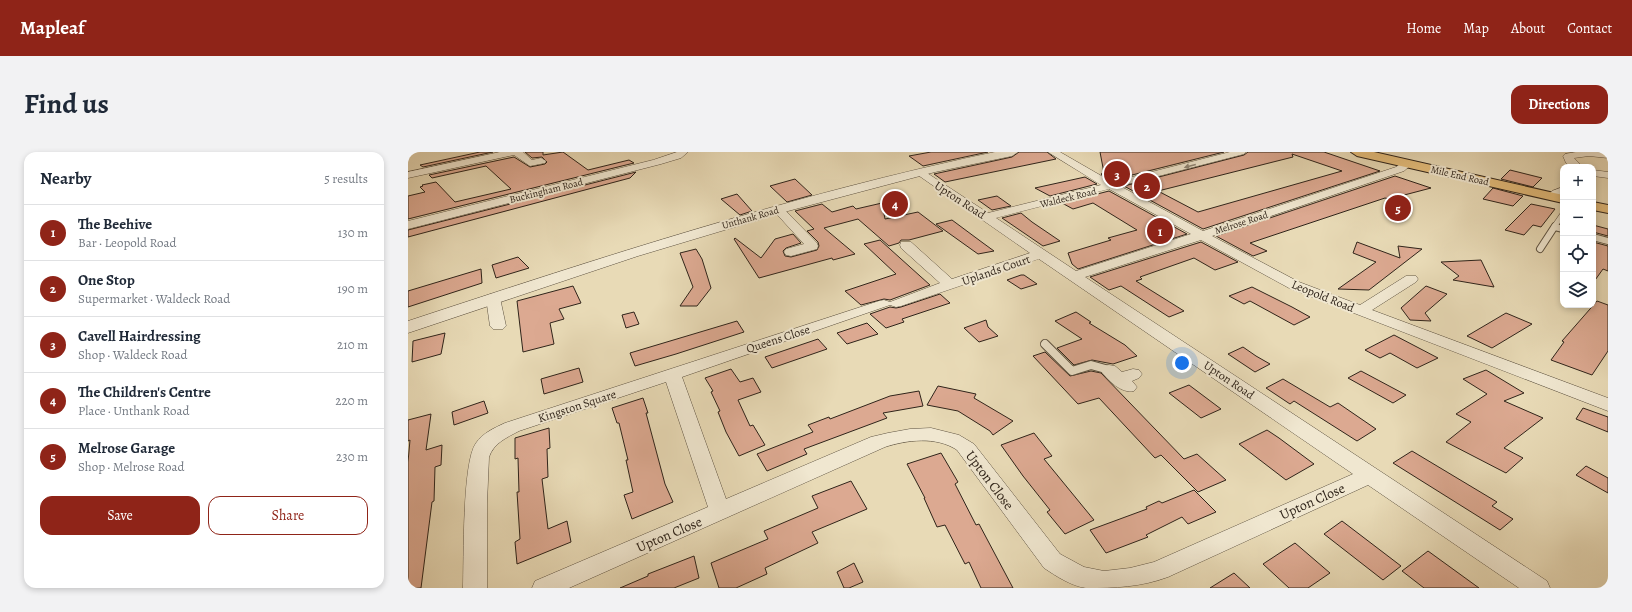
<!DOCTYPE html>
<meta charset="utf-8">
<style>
:root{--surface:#fff;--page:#f2f2f3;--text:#1f2937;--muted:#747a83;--line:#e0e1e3;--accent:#8f2418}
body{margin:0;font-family:Alegreya,serif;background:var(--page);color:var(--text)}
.controls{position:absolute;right:12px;top:12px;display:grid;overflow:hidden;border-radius:8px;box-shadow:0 2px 6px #0003}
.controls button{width:36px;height:36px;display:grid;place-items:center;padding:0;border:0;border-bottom:1px solid var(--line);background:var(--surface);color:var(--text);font:20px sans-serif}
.you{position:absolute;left:774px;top:211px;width:14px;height:14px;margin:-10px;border:3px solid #fff;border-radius:50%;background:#1a73e8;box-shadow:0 0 0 6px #1a73e833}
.badge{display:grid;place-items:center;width:26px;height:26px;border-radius:50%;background:var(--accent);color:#fff;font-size:13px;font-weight:700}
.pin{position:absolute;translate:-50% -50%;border:2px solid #fff;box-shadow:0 1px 4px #0006}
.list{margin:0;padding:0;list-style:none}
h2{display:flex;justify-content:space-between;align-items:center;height:52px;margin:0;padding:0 16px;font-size:17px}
h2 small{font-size:13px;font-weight:400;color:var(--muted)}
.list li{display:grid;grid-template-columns:26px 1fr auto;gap:12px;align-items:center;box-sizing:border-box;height:56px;padding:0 16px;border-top:1px solid var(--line)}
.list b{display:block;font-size:15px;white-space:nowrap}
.list p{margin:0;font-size:13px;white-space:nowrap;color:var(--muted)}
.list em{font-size:13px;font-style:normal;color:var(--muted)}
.actions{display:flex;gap:8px;padding:12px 16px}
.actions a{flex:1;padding:9px 0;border:1px solid var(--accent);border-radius:12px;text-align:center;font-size:14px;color:var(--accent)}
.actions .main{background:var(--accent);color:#fff}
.icon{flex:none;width:22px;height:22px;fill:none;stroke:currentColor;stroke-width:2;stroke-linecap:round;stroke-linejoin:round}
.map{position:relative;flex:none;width:1200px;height:436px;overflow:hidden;border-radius:12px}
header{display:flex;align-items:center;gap:24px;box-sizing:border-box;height:56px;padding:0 20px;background:var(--accent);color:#fff}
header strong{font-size:19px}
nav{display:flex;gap:22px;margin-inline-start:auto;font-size:14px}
.intro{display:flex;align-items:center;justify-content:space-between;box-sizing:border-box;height:96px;padding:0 24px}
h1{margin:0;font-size:28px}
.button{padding:10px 18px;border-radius:12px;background:var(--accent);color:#fff;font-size:14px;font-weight:700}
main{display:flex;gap:24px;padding:0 24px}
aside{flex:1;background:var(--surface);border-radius:12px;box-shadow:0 2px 6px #0003}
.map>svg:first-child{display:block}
.building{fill:#dca991;stroke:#2f241a;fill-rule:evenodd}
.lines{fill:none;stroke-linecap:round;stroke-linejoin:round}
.service-far2-casing{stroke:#5d5241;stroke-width:6}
.service-far1-casing{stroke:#5d5241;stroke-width:8}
.service-casing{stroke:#5d5241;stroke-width:10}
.minor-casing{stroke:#5d5241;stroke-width:1}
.tertiary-casing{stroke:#5d5241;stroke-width:1}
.trunk-casing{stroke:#2f241a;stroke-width:2}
.service-far2{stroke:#f0e7d0;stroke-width:5}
.service-far1{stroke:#f0e7d0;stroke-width:6}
.service{stroke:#f0e7d0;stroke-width:8}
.minor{fill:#f0e7d0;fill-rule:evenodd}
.tertiary{fill:#f0e7d0;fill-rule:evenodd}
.trunk{fill:#e4bd7b;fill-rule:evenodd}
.oneway{fill:#908675}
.labels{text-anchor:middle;stroke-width:4;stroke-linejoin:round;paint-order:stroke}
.far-street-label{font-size:10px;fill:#2f241a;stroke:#f0e7d0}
.street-label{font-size:12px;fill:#2f241a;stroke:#f0e7d0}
.near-street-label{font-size:14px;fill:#2f241a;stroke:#f0e7d0}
</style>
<header>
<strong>Mapleaf</strong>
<nav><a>Home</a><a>Map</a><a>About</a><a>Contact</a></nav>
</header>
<div class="intro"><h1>Find us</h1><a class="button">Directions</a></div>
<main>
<aside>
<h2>Nearby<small>5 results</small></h2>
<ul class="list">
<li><span class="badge">1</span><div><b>The Beehive</b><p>Bar · Leopold Road</p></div><em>130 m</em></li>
<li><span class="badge">2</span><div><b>One Stop</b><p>Supermarket · Waldeck Road</p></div><em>190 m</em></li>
<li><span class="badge">3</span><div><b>Cavell Hairdressing</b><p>Shop · Waldeck Road</p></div><em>210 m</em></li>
<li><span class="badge">4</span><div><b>The Children's Centre</b><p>Place · Unthank Road</p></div><em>220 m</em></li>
<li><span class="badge">5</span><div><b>Melrose Garage</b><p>Shop · Melrose Road</p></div><em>230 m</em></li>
</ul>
<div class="actions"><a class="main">Save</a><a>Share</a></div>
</aside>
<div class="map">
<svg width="1200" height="436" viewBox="0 0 1200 436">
<rect width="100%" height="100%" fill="#e8dab6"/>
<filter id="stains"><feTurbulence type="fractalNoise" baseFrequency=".005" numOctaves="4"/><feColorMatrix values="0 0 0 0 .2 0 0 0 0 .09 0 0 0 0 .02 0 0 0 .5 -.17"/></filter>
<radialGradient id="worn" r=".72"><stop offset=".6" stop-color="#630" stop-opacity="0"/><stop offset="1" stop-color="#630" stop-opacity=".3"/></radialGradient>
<g class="building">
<path d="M72 0H85L15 15 12 13Z"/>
<path d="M117 0H135V3L155 0 180 18 221 8 226 11 0 67V44L17 40 12 35 15 34 14 33 28 30 47 50 103 37 78 14 24 26 21 23 106 5 122 15 137 12 139 10 134 5 124 6Z"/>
<path d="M523 0H580L515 14 501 4Z"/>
<path d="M611 0H639L648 7 537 30 526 22 604 5Z"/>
<path d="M692 0H816L704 28 693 22 696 21Z"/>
<path d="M840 0H916L972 19 795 77 716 34 836 3ZM884 2 934 19 790 60 750 39 885 5Z"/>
<path d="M1102 18 1134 26 1125 35 1093 27Z"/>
<path d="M228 20 222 26 0 85V78Z"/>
<path d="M987 24 1023 36 981 47 977 46 842 91 859 99 845 104 808 84Z"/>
<path d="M677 25 689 32 642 44 627 36Z"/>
<path d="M387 27 404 43 379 50 362 34Z"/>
<path d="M1085 36 1115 44 1105 54 1075 47Z"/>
<path d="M701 39 779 82 670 117 664 112 660 101 703 88 700 86 729 78 685 51 665 57 654 51Z"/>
<path d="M329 42 344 59 332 63 313 47Z"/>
<path d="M589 44 603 54 584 58 570 48Z"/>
<path d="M474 51 477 67 510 60 535 79 501 88H493L491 91 481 94 450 67 416 76 447 102 425 108 424 106 351 126 326 87 327 86 353 106 367 87 385 82 393 91 378 96 375 99 377 104 383 105 409 98 411 94 410 90 399 79 406 77 387 59 414 52 424 60 445 54 448 57Z"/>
<path d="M1123 52 1147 57 1133 75 1125 73 1116 83 1097 78Z"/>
<path d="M613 61 624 70 652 89 635 94 594 66Z"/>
<path d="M544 68 575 91 586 99 570 102 528 72Z"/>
<path d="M1185 73 1200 77V84L1185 80Z"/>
<path d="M472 88 522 133 482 148 476 147 453 153 437 139 488 122 456 92Z"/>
<path d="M793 90 830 110 807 118 786 106 732 125 734 127 728 129 776 159 761 165 713 134 701 138 682 125Z"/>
<path d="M949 90 992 106 990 94 1014 97 961 138 930 137 968 110 945 101Z"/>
<path d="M1185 90 1200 94V119L1195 117 1185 131Z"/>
<path d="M288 97 294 107 303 136 289 154H272L285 135 272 101Z"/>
<path d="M110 105 121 116 88 126 84 113Z"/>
<path d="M1073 108 1086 135 1045 128 1051 124 1033 110Z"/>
<path d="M73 117 74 131 0 155V139Z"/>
<path d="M613 123H616L629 132 613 137 599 128Z"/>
<path d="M165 134 173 151 151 157 156 167 142 171 146 192 115 200 109 149Z"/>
<path d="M1018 134 1039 142 1017 161 1023 169 1002 168 993 156Z"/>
<path d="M844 135 884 155 902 165 886 173 842 149 836 152 821 144Z"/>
<path d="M532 142 542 151 494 167 496 170 478 176 462 162 482 155 488 156 493 155Z"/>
<path d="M1189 149 1200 153V199L1184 223 1143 208 1156 190 1154 189Z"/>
<path d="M226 160 231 172 218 176 214 163Z"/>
<path d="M668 160 683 170 681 171 717 193 729 204 705 212 684 208 666 213 649 196 674 187 647 169Z"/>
<path d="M1098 161 1124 172 1084 196 1059 184Z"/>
<path d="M578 168 580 175 590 184 571 190 556 176Z"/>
<path d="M329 169 336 180 268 202 227 214 222 201Z"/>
<path d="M459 171 470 182 439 192 429 181Z"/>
<path d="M37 181 33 202 4 210 5 189Z"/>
<path d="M986 183 1030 206 1009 216 982 201 972 206 957 198Z"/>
<path d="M410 187 419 197 364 216 357 205Z"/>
<path d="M835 195 848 204 862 212 847 220 820 202Z"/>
<path d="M637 200 662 224 683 219 693 221 776 307 789 302 818 328 790 340 753 303 747 306 691 246 670 252 625 204Z"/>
<path d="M171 216 175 230 136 242 133 227Z"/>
<path d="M323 217 332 230 345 226 353 240 330 248 342 274 345 273 357 293 331 304 318 280 310 260 312 259 303 240 305 239 297 226Z"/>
<path d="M1078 218 1116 241 1096 249 1135 266 1096 296 1115 306 1098 321 1038 290 1063 270 1048 262 1079 242 1055 227Z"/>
<path d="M953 219 998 243 985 251 940 226Z"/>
<path d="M875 227 922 255 930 251 968 277 949 289 886 249 882 252 858 236Z"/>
<path d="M781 233 813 257 793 266 761 241Z"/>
<path d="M530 234 568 242 566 246 605 269 585 283 582 279 550 259 519 253Z"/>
<path d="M511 239 515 254 475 261 479 266 396 297 399 302 359 319 349 302 405 280 400 273 421 265 422 267 482 244Z"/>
<path d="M235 246 240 261H238L257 332 265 350 224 367 216 343 225 340 218 308H220L211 271H209L204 256Z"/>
<path d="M76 249 80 261 46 273 44 260Z"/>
<path d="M1175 256 1200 265V280L1168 267Z"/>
<path d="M23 262 18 298 34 293 33 313 27 315 26 349 24 350 13 436H0V310L2 288 0 289V268Z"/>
<path d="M141 276 142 296 139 297 140 325 134 327 140 377 159 369 163 390 109 412 107 390 112 387 109 340H111L110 306 107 307V286Z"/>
<path d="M859 278 871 286 906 312 878 328 831 292Z"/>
<path d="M626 281 644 304 636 307 686 368 657 382 639 360 642 358 615 324 593 293Z"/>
<path d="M1004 299 1089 350 1084 354 1105 367 1092 378 985 311Z"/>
<path d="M533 301 550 330 547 332 568 373 571 372 605 436H573L561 410 557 412 537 373 529 375 516 346H517L499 312Z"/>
<path d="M1178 314 1200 326V341L1168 323Z"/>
<path d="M443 329 459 357 404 380 410 391 357 416 359 422 328 436H311L303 411 360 387 356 379 410 356 404 344Z"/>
<path d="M786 338 808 360 780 372 774 365 738 383 740 385 698 401 682 378 739 357 738 355 751 349 754 351Z"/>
<path d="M934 369 993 414 975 428 916 382Z"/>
<path d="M887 391 922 421 900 436H881L855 412Z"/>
<path d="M1020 399 1071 436H1016L994 419Z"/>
<path d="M286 404 291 426 266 436H212L240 424V422Z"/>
<path d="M446 411 455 430 441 436H436L429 420Z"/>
<path d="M826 421 842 436H802Z"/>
</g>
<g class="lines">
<defs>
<path id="service-far2" d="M1146 75 1155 62"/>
<g id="service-far1">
<path d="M1147 75 1155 77"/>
<path d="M1185 85 1200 89"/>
<path d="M1132 97 1147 74"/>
</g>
<path id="service" d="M637 192 664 219 683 213 701 218"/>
<g id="minor">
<path d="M92 0H115L124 8 133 6 138 9 137 11 122 14 106 3 0 26V20Z"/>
<path d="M269 0H280L273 6 253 12 0 77V69L245 8Z"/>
<path d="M640 0H652L704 30 822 0H838L836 2 712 34 795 79 988 15 995 10H1003L1004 12 996 19 804 84 891 130 952 153 998 124H1008L1010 127 1008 130 964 158 1200 246V259L881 136 793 88 677 125 1139 429 1142 436H1111L960 333 760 425C733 435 707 436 678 436 663 434 648 424 636 416L549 298C528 284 499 288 477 295L161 436H124L127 429 300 355 258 230 111 279C98 286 86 291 81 305L79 351V436H55C56 408 54 310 68 291 75 281 86 276 97 271L471 149 476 148 482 150 532 131 493 96 492 93 493 90H503L544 127 622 101 507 21 508 19H516L580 61 693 33ZM701 37 783 82 668 119 588 66ZM631 107 945 322 746 410 722 416 696 419 676 415 652 402 566 292 551 283 523 276 502 277 480 281 463 285 318 347 274 225 482 153 488 155 493 154Z"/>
<path d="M1168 0H1200V6L1181 4 1166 6 1175 15H1163L1158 11 1155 4 1157 2Z"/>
<path d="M1185 18 1200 20V26L1185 24Z"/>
<path d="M1155 35V42L1149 46H1141L1139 44 1144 39Z"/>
<path d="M370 54 374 55 409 91 410 94 409 97 383 104 378 103 376 100 378 97 396 92 364 57Z"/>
<path d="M85 142 90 143 92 146 98 174 95 177H85L82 174 78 146 80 143Z"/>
<path d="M701 213 707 214 714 220 725 217 731 218 734 222 731 226 724 229 729 235 726 239C713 242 700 228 692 218L695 214Z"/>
</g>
<path id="tertiary" d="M587 0H610L604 4 527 20 380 59 230 104 0 181V169C194 105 387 42 587 0Z"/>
<g id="trunk">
<path d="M943 0H966L1155 43V51L949 4Z"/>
<path d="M1185 50 1200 53V61L1185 58Z"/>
</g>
</defs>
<use href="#service-far2" class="service-far2-casing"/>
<use href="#service-far1" class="service-far1-casing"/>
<use href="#service" class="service-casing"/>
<use href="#minor" class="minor-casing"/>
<use href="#tertiary" class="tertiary-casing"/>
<use href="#trunk" class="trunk-casing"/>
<use href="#service-far2" class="service-far2"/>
<use href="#service-far1" class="service-far1"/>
<use href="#service" class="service"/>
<use href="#minor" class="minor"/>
<use href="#tertiary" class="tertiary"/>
<use href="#trunk" class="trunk"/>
</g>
<defs><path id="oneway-solid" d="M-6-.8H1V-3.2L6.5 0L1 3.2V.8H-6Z"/></defs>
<use class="oneway" href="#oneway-solid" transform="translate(782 14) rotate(165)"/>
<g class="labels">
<g class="far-street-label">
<text transform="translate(1052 23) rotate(13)" y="4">Mile End Road</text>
<text transform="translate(138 38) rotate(-14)" y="4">Buckingham Road</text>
<text transform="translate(660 45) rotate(-14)" y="4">Waldeck Road</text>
<text transform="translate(342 65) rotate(-16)" y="4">Unthank Road</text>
<text transform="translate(833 70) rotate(-18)" y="4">Melrose Road</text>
</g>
<g class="street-label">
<text transform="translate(552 48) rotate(33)" y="4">Upton Road</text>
<text transform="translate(588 118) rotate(-19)" y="4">Uplands Court</text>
<text transform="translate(915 144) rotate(22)" y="4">Leopold Road</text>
<text transform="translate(370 187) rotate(-18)" y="4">Queens Close</text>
<text transform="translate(821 228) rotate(34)" y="4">Upton Road</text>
<text transform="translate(169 254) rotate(-18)" y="4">Kingston Square</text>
</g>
<g class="near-street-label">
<text transform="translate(582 328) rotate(53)" y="5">Upton Close</text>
<text transform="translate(904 349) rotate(-24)" y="5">Upton Close</text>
<text transform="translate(261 382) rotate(-23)" y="5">Upton Close</text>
</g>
</g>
<rect width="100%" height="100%" filter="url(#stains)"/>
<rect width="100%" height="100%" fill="url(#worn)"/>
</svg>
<div class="controls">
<button>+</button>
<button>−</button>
<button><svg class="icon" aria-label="locate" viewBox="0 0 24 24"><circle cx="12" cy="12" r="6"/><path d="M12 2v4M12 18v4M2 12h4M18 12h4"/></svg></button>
<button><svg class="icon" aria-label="layers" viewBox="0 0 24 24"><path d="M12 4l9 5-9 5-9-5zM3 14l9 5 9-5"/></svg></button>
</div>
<div class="you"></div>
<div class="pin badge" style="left:752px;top:79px">1</div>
<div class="pin badge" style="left:739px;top:34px">2</div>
<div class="pin badge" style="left:709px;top:22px">3</div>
<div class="pin badge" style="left:487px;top:52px">4</div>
<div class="pin badge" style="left:990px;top:56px">5</div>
</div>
</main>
